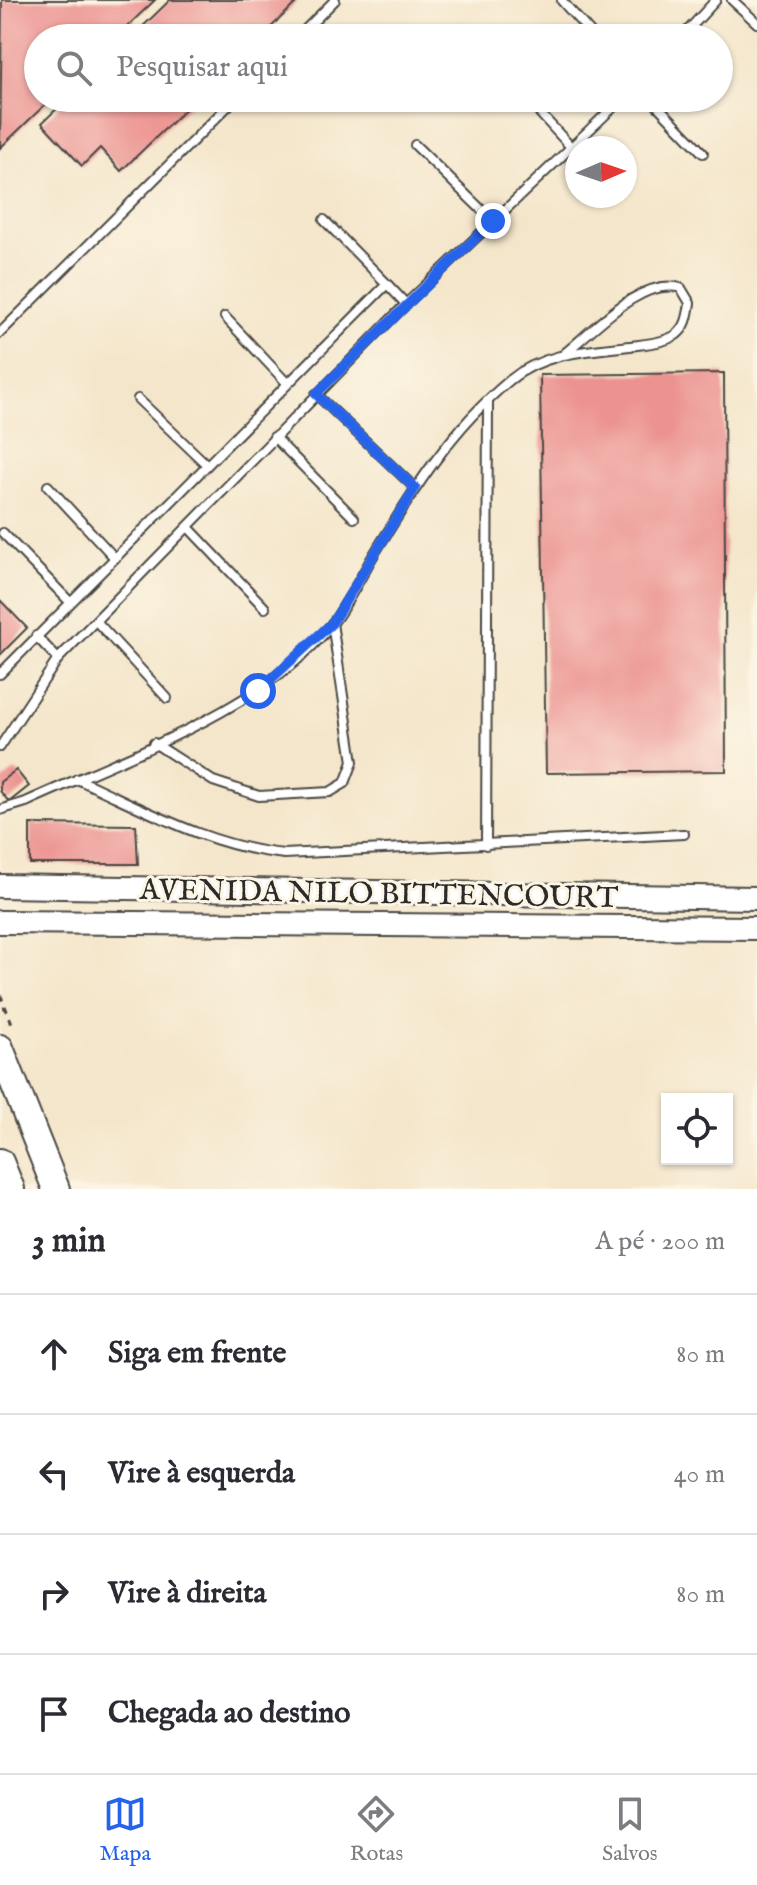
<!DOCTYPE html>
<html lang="pt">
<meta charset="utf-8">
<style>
:root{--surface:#fff;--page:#f2f2f3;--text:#2b2b33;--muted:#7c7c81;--line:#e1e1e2;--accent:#2563eb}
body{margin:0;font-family:"IM FELL English",serif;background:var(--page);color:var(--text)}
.controls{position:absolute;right:24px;bottom:24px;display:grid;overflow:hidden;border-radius:0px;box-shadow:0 2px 6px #0004}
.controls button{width:72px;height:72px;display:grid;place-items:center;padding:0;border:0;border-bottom:2px solid var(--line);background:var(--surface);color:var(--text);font:40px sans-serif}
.compass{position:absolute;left:565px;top:136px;width:72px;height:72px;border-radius:50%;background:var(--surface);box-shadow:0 2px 6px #0004;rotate:88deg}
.stop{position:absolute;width:24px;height:24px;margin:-18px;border:6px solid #2563eb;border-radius:50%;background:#fff}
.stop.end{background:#2563eb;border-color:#fff;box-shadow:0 2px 8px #0008}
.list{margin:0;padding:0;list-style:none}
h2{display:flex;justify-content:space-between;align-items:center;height:104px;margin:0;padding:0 32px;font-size:34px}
h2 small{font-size:26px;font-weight:400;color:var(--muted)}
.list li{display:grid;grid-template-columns:52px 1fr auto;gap:24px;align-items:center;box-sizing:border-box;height:120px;padding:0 32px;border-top:2px solid var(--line)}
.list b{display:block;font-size:30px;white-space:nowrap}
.list em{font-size:26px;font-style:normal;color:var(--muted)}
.icon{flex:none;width:44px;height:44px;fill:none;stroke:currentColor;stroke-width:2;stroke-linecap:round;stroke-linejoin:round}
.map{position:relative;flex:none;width:757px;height:1189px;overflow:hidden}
.search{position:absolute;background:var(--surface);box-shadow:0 2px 6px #0004;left:24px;right:24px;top:24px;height:88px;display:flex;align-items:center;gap:20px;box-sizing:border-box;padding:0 28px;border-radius:44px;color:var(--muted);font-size:30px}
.sheet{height:584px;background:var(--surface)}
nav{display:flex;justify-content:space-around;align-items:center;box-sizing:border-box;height:112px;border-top:2px solid var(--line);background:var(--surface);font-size:22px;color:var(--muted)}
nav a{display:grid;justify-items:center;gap:4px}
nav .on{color:var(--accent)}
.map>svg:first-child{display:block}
.building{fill:#ec9391}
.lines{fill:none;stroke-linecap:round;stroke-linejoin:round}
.service-casing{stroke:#494743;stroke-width:12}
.tertiary-casing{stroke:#494743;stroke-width:26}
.primary-casing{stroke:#494743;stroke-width:30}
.path{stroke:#494743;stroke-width:4;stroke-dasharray:6 6;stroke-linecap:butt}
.service{stroke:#fff;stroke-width:8}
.tertiary{stroke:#fff;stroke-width:22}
.primary{stroke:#fff;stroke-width:26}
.route{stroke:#2563eb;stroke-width:10}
.labels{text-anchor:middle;stroke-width:6;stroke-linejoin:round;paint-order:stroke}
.street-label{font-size:30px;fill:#2b2b2b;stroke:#fcf5e5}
</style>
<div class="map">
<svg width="757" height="1189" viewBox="0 0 757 1189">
<rect width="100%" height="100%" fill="#fcf5e5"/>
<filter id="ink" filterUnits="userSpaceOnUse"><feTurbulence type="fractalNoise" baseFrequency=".0125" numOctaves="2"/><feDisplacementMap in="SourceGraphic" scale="16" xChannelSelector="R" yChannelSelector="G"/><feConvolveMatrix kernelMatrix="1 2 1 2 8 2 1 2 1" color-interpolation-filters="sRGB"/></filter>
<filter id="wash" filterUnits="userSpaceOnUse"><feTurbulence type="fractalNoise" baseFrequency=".006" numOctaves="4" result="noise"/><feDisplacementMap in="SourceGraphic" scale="32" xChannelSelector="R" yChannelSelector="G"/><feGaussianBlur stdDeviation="1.8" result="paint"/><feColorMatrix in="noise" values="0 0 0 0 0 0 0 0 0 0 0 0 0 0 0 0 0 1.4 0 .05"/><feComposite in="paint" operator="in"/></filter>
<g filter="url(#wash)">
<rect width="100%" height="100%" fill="#f4e6cb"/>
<g id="blocks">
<g class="building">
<path d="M2 0H155L115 38H38V98H52L0 148Z"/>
<path d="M170 0H299L260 38H131Z"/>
<path d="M68 98H197L121 171 100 148 82 166 42 123Z"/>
<path d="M724 373 726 771 546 773 540 375Z"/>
<path d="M0 600 27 628 0 655Z"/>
<path d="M16 770 29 786 9 802 0 791V782Z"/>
<path d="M30 824 136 825 138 864H30Z"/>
</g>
</g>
</g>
<g filter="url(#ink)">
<use href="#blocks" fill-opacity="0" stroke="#494743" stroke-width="2"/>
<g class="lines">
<defs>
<g id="service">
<path d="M732 0 757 23"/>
<path d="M562 1 595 38"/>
<path d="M297 38 335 0"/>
<path d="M681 38 716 0"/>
<path d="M526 98 571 147"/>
<path d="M650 98 703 153"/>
<path d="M415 145 493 221"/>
<path d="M324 220 387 284"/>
<path d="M225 317 286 382"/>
<path d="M0 333 236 98"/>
<path d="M316 394 415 488"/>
<path d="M138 399 205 463"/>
<path d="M274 437 354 518"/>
<path d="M48 486 113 556"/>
<path d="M188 527 265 608"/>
<path d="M3 533 69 601"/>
<path d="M96 621 167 698"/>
<path d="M36 636 58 659"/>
<path d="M0 674 387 284 406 304"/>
<path d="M154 743 213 781 259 796 330 792 345 783 353 762 332 623"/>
<path d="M0 747 58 659 406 304 623 98"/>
<path d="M77 779C144 809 210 847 284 854L684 834"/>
<path d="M0 810 26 802C124 757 264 710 332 624 348 603 360 578 373 556 412 492 451 429 510 380 544 352 588 351 630 346 645 344 663 343 676 335 687 327 688 315 690 303L681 288C641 277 595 329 565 353"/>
<path d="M486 845 488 401"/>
</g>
<g id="tertiary">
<path d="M0 886 757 898"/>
<path d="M0 922 757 928"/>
</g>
<g id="primary">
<path d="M0 1048 56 1189"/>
<path d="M0 1162 11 1189"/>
</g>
</defs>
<use href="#service" class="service-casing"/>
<use href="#tertiary" class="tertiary-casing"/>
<use href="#primary" class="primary-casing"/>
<path class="path" d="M0 995 13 1027"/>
<use href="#service" class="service"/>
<use href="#tertiary" class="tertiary"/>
<use href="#primary" class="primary"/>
</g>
</g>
<g class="lines" filter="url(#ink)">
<path class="route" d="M258 691 332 623 415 488 316 394 493 221"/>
</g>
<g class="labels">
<g class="street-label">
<text transform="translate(379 893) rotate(1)" y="10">AVENIDA NILO BITTENCOURT</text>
</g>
</g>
</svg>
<div class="controls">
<button><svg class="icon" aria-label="locate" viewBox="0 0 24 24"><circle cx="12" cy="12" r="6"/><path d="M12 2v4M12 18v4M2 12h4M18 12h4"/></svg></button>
</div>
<svg class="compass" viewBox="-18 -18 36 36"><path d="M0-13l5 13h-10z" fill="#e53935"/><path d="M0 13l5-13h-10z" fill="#7c7c81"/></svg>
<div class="stop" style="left:258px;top:691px"></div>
<div class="stop end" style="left:493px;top:221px"></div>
<div class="search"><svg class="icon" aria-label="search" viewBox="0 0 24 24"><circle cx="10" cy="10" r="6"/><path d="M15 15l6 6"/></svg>Pesquisar aqui</div>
</div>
<section class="sheet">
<h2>3 min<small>A pé · 200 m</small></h2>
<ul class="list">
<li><svg class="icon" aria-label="ahead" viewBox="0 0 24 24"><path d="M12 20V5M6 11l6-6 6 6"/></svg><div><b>Siga em frente</b></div><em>80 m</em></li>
<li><svg class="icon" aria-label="left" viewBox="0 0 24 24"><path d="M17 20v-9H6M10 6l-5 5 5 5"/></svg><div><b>Vire à esquerda</b></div><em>40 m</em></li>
<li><svg class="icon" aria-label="right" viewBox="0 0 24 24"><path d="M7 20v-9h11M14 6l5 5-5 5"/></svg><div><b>Vire à direita</b></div><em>80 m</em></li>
<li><svg class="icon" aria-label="arrive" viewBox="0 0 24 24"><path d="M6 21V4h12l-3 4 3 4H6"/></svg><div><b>Chegada ao destino</b></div></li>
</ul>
</section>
<nav>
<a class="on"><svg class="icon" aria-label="map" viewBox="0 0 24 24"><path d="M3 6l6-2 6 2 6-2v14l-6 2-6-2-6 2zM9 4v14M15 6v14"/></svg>Mapa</a>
<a><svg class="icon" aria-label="directions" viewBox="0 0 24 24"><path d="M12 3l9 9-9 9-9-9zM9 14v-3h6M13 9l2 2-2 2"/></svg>Rotas</a>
<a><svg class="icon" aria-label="saved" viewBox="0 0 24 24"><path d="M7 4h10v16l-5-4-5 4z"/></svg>Salvos</a>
</nav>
